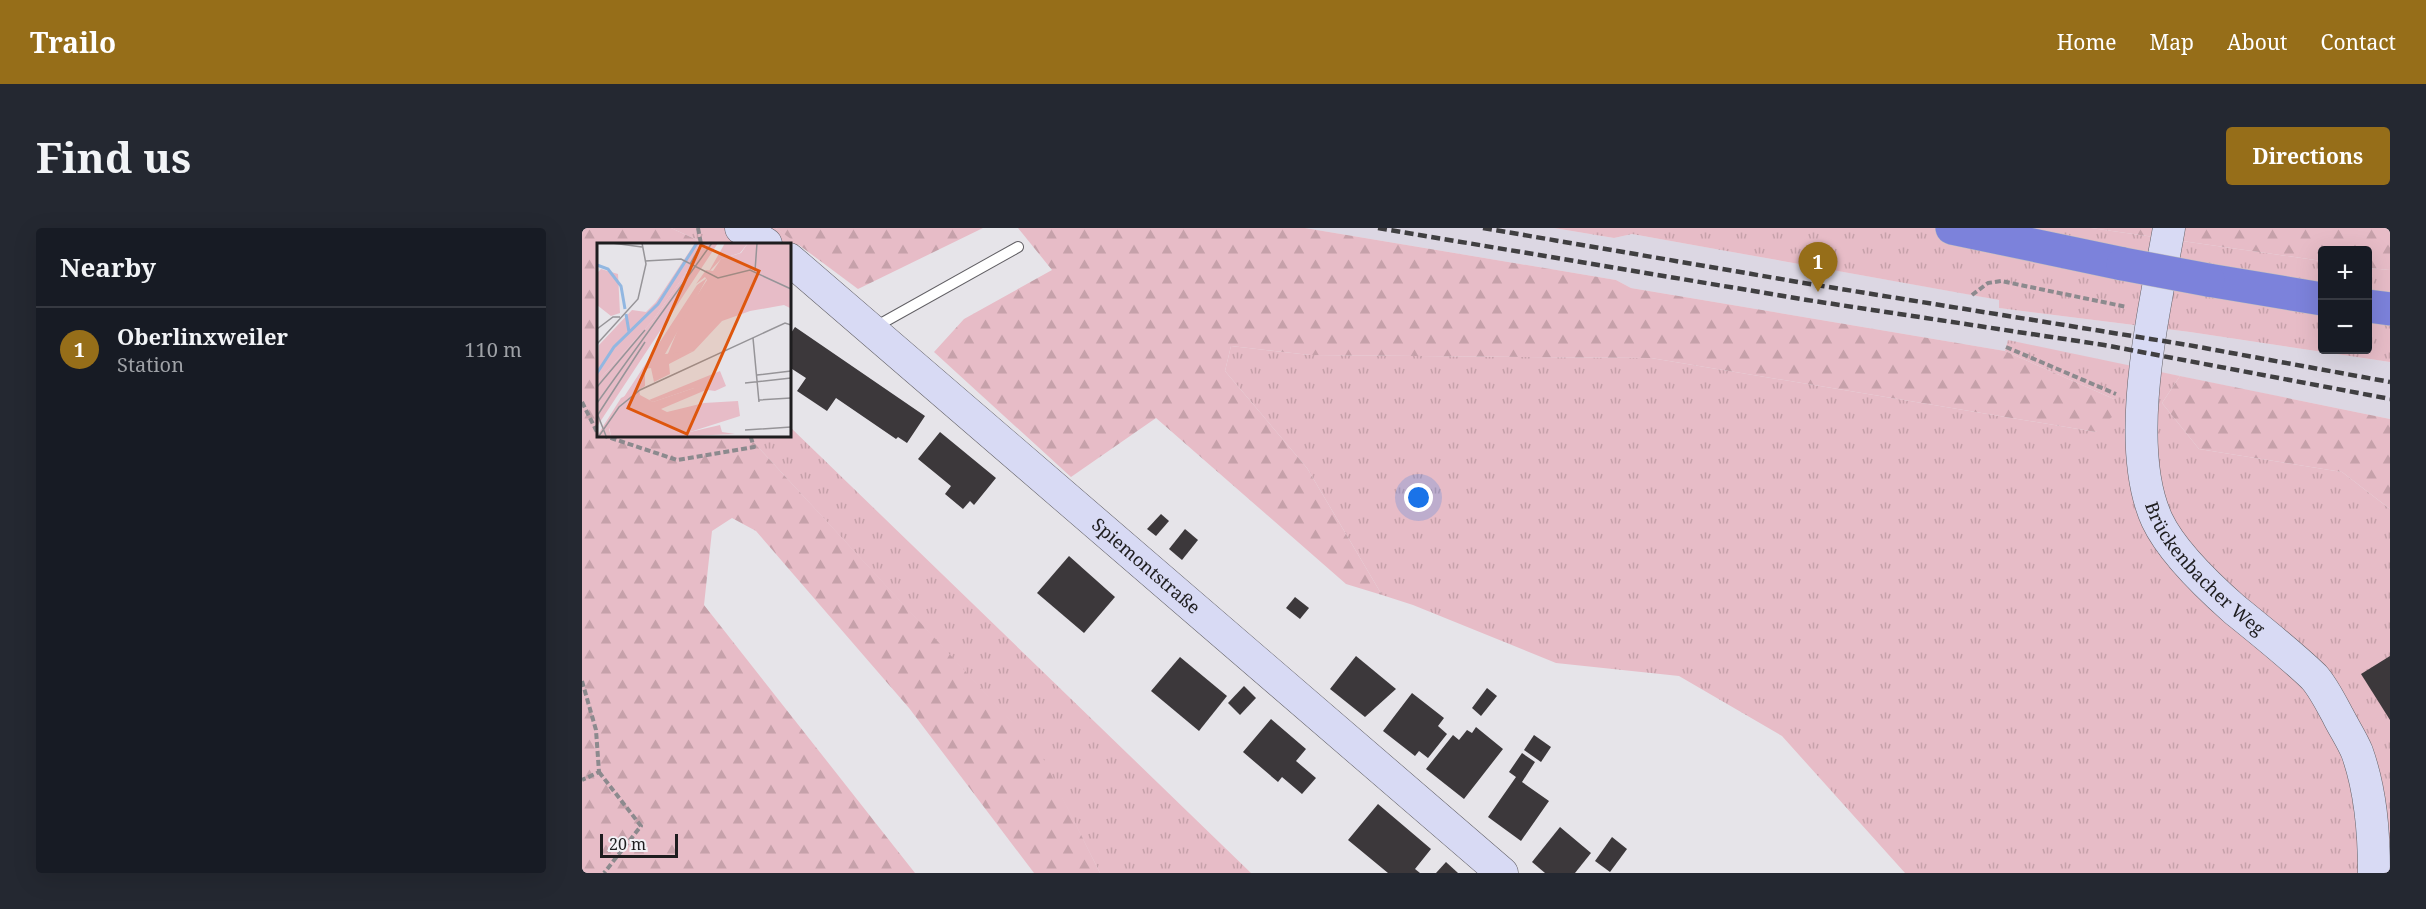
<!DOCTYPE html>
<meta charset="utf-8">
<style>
:root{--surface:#171b24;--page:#242831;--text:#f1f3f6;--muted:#9ea1a6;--line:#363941;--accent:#966e19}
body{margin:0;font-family:"Noto Serif",serif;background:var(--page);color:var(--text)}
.controls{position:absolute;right:18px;top:18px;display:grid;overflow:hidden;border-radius:6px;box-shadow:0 6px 24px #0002}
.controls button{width:54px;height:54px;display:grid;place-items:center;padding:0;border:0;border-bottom:2px solid var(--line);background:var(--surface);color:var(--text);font:30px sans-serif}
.scale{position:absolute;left:18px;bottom:15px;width:78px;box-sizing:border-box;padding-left:6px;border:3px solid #1e1d1f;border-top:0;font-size:16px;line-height:21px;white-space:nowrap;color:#1e1d1f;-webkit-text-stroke:4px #f3f1f6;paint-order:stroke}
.you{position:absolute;left:837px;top:270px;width:21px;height:21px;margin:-15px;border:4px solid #fff;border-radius:50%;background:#1a73e8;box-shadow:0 0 0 9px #1a73e833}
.badge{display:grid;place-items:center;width:39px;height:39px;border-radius:50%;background:var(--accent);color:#fff;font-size:20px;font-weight:700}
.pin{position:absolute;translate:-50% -50px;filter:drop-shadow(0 2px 3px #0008)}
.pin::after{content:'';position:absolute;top:32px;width:21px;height:18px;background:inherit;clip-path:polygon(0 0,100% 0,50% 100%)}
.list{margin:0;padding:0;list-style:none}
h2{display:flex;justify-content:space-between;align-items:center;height:78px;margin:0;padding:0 24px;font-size:26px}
h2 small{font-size:20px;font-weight:400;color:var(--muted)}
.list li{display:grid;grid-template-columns:39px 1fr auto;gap:18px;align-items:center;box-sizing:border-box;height:84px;padding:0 24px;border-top:2px solid var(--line)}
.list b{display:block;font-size:22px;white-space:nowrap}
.list p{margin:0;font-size:20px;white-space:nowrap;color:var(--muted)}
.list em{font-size:20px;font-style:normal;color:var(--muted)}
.map{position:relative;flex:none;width:1808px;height:645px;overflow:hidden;border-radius:6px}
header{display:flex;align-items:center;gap:36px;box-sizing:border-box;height:84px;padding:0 30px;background:var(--accent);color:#fff}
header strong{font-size:28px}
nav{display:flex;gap:33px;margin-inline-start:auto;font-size:21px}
.intro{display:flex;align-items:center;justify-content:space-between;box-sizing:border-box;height:144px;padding:0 36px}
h1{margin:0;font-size:42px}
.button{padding:15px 27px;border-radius:6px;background:var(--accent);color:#fff;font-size:21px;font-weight:700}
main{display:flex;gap:36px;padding:0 36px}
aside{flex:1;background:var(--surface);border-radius:6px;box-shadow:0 6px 24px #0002}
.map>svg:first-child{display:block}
.built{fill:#dcd7e3}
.grass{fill:url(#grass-tufts)}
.forest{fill:url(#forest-firs)}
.building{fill:#3c383b}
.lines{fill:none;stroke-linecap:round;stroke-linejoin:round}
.lane-casing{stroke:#626065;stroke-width:12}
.secondary-casing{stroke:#626065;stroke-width:33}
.highway-casing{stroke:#c0c0c0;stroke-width:34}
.path{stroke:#8c8a8e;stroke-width:4;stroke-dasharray:6 3;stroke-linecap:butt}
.lane{stroke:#fff;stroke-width:10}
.secondary{stroke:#d8daf4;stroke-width:32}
.highway{stroke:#7c82db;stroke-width:33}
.rail{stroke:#403f41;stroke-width:4.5;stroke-dasharray:9 4.5;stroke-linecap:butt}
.highway-bridge-casing{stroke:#c0c0c0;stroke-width:34;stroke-linecap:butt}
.highway-bridge{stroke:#7c82db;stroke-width:33}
.labels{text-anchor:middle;stroke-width:6;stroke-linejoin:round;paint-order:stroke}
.street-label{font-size:18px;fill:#1e1d1f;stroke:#f3f1f6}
.inset-river{fill:none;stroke:#92b7e1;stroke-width:3}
.inset-road{fill:none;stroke:#969498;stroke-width:1.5}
.view{fill:#de560d;fill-opacity:0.15;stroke:#de560d;stroke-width:3}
.inset-edge{fill:none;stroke:#1e1d1f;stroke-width:3}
</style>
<header>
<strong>Trailo</strong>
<nav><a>Home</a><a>Map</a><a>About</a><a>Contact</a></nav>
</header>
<div class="intro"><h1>Find us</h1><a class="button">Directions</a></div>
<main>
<aside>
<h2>Nearby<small></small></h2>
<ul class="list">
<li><span class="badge">1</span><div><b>Oberlinxweiler</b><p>Station</p></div><em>110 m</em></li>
</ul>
</aside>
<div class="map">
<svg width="1808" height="645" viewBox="0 0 1808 645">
<defs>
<pattern id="grass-tufts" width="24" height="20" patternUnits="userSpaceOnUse" patternTransform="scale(1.5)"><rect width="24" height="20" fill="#e7bcc7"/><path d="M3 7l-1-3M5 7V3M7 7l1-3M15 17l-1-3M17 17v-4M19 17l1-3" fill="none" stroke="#c6a1aa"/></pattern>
<pattern id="forest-firs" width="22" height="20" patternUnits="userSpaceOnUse" patternTransform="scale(1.5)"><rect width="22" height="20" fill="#e7bcc7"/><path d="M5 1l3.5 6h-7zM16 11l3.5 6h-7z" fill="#c6a1aa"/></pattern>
</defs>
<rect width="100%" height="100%" fill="#e6e4e9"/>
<path class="built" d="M723 0H972L1032 10 1050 6 1418 72 1417 80 1608 104 1808 134V191L1426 113 1423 123 1049 60 1034 52Z"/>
<g class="grass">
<path d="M89 0H194L217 16 207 25V16H124Z"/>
<path d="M972 0H1509L1740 33V122H1786V40L1808 42V134L1608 104 1417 80V72L1050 6 1032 10Z"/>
<path d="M1426 112 1598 148 1580 175 1617 221 1760 244 1808 281V645H1323L1200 508 1097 448 974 435 831 377 800 367 725 240 643 143 649 118 728 127 1069 130 1514 204 1532 171 1423 123Z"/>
<path d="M207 198 669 645H518L457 524 165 207H207Z"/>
</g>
<g class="forest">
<path d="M0 0H89L124 16H16V207H165L458 524 518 645H452L327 480 174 303 150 290 130 303 122 377 333 645H0Z"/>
<path d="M194 0H401L276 61Z"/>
<path d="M436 0H723L1034 52 1049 60 1423 123 1532 171 1531 188 1514 204 1069 130 728 127 649 118 643 143 725 240 800 367 764 356 574 190 489 249 352 124 382 91 470 42Z"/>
<path d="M1509 0H1808V42L1786 40V22H1740V33Z"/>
<path d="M1598 148 1808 191V281L1760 244 1617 221 1580 175Z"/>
</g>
<g class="building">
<path d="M213 99 343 188 325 215 316 209 314 211 254 170 245 183 215 163 224 150 207 139V108Z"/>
<path d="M358 204 414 250 392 277 388 273 381 281 363 266 369 258 336 231Z"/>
<path d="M579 286 587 293 574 308 565 301Z"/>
<path d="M603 301 616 312 600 332 587 321Z"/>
<path d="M487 328 533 369 502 405 455 365Z"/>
<path d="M713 369 727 380 718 391 704 380Z"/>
<path d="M774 428 814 461 783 489 748 461Z"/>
<path d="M1808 428V492L1779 446Z"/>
<path d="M598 429 645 468 617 503 569 463Z"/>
<path d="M662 458 674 470 658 487 646 475Z"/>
<path d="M905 460 915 468 899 488 890 480Z"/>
<path d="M830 465 862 490 856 498 865 506 846 530 837 523 833 528 801 503Z"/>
<path d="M689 491 724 521 714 533 734 550 720 566 700 549 696 554 661 524Z"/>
<path d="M894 499 921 521 882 571 844 541 871 507 877 512 885 502 890 505Z"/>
<path d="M952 507 969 519 959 534 942 522Z"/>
<path d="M940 525 953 534 940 554 967 573 939 613 906 589 934 549 927 544Z"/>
<path d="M796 576 849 621 833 641 838 645H806L766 612Z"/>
<path d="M978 599 1009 625 993 645H963L950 634Z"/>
<path d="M1030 609 1045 621 1028 644 1013 633Z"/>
<path d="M864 634 876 645H854Z"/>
</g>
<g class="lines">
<defs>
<path id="lane" d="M293 99 436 19"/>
<g id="secondary">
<path d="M159 0 184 16"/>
<path id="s1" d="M1587 0C1573 81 1540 215 1575 292 1590 324 1626 358 1652 381 1679 403 1707 425 1732 449 1741 459 1749 475 1756 488 1762 500 1770 512 1775 524 1789 563 1792 604 1792 645"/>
<path id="s2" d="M207 31 920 645"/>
</g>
<g id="highway">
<path d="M1370 0 1541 36"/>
<path d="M1626 52 1740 71"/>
<path d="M1786 78 1808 81"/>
</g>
</defs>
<use href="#lane" class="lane-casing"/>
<use href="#secondary" class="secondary-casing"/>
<use href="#highway" class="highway-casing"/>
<g class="path">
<path d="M116 0 119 16"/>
<path d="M1390 67 1406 55 1419 53 1545 79"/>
<path d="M1424 119 1534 166"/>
<path d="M0 174 16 206"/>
<path d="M20 207 95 232 172 219 168 207"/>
<path d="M0 453 14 502 17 544 0 552"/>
<path d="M17 544 59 598 22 645"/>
</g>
<use href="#lane" class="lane"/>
<use href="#secondary" class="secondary"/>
<use href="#highway" class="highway"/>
<g class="rail">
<path d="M796 0 1225 72 1522 117 1808 171"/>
<path d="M901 0 1228 56 1606 117 1808 154"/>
</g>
<defs>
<path id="highway-bridge" d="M1541 36 1626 52"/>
</defs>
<use href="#highway-bridge" class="highway-bridge-casing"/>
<use href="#highway-bridge" class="highway-bridge"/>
</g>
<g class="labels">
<g class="street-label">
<text dy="6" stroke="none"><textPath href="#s2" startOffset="471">Spiemontstraße</textPath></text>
<text dy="6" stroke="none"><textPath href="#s1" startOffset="364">Brückenbacher Weg</textPath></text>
</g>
</g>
<g transform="translate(15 15)">
<rect width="194" height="194" fill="#e6e4e9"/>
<path d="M110 0H121L1 182 0 139 56 77ZM151 0H193V65L187 62 153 68 125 78 97 108 70 113 86 74 110 37 108 34 99 41 109 27 116 28 124 16 144 10ZM4 26 21 31 23 70 14 73 0 62V30ZM123 128 129 143 118 148 97 145 56 159 52 157ZM42 146 43 152 12 186 14 193H0L24 155ZM123 182 125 189 138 191 93 193V189Z" fill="#e7bcc7"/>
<path d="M98 0H110L56 77 0 139 2 102 35 67 49 69 59 59ZM128 0H151L143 10 124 16 111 30ZM110 35 68 111 97 108 72 121 73 131 57 139 54 125 48 126V143L25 157 100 42ZM116 144 64 166 70 169 107 160 141 158 143 173 93 189V193H14L12 183 24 167 43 152 56 159 97 145Z" fill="#e7bcc7"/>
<path class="inset-river" d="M0 22 11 26 24 43 28 66M29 71 32 89M0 130 17 104 61 61 100 0"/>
<path class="inset-road" d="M15 0 45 4M48 18 84 16 121 35 153 27 194 46M93 21 105 0M158 28 160 0M0 86 16 74H23M156 95 162 159M0 101 41 56 49 21 45 0M160 132 194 128M148 140 194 135M0 144 48 87M162 157 194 155M0 160 115 0M0 170 9 193M0 173 48 99M148 187 194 184M2 193 22 164 43 147 188 80 194 82"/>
<path class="view" d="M104 2 162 28 90 191 31 165Z"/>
<rect width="194" height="194" class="inset-edge"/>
</g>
</svg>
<div class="controls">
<button>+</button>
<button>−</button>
</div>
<div class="scale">20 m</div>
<div class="you"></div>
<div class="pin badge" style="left:1236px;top:64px">1</div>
</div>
</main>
